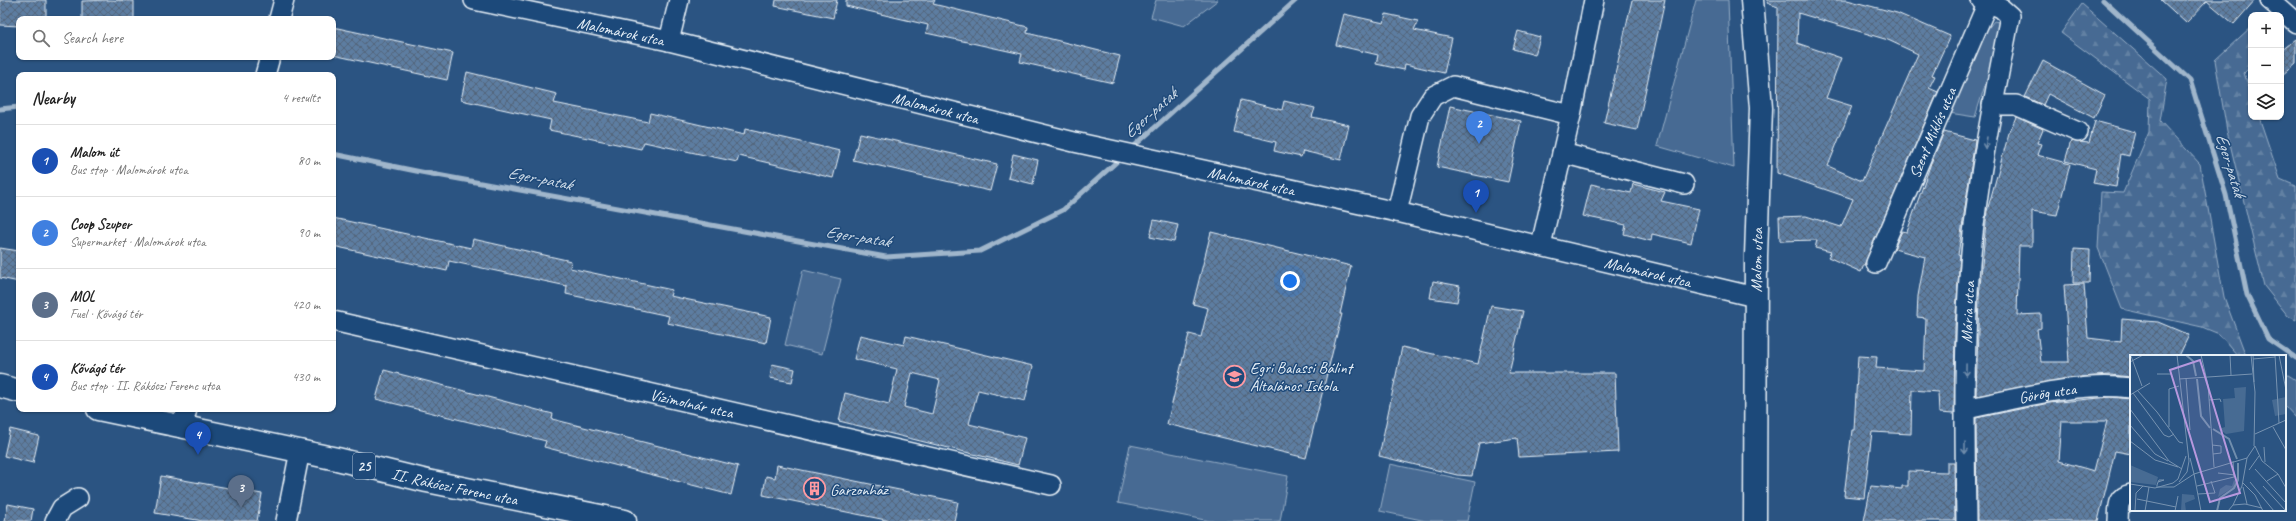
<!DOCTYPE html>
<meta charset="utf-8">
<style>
:root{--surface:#fff;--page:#f2f2f2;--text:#222;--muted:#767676;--line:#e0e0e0;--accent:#d93025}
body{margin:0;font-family:Caveat,sans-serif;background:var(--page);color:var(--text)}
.controls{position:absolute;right:12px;top:12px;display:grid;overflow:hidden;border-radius:8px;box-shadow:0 1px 3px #0004}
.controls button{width:36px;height:36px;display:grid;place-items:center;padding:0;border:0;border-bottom:1px solid var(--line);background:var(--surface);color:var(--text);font:20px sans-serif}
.you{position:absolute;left:1290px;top:281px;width:14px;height:14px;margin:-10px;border:3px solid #fff;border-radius:50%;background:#1a73e8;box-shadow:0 0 0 6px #1a73e833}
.badge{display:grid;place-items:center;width:26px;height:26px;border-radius:50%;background:var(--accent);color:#fff;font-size:13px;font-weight:700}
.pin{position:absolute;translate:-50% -33px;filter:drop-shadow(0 1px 2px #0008)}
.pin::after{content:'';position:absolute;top:21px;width:14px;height:12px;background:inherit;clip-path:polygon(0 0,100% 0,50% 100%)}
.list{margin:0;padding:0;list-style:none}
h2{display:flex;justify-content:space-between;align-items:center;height:52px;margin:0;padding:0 16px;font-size:17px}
h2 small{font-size:13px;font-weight:400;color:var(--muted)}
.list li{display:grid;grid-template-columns:26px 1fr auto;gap:12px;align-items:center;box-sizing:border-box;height:72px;padding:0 16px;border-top:1px solid var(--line)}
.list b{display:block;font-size:15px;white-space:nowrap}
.list p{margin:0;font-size:13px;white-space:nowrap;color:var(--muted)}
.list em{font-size:13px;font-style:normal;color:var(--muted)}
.icon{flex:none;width:22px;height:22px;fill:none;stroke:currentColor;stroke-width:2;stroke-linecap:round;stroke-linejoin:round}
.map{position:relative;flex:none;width:2296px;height:521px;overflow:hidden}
.search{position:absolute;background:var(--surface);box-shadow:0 1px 3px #0004;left:16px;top:16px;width:320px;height:44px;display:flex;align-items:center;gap:10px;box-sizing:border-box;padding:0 14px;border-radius:8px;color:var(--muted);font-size:15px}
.panel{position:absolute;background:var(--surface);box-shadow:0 1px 3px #0004;left:16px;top:72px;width:320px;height:340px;border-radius:8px}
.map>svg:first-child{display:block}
.forest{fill:url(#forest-firs);stroke:#98aec6}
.park{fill:#476b93;stroke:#98aec6}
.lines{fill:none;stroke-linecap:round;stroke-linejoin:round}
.stream{stroke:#a0b6cb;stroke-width:5}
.building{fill:url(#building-cross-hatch);stroke:#e8f1f8;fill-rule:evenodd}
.minor-casing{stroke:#e8f1f8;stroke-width:22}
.secondary-casing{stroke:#e8f1f8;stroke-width:25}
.primary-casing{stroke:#e8f1f8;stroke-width:25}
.minor{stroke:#1f4a7a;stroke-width:19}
.secondary{stroke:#1f4a7a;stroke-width:22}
.primary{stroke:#1f4a7a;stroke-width:22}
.oneway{stroke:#6f8dac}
.labels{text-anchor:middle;stroke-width:3;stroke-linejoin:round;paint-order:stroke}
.shield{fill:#1f4a7a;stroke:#acbfd2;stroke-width:1}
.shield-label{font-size:15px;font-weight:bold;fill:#e8f1f8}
.street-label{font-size:16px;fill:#e8f1f8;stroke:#1f4a7a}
.poi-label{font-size:16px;fill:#e8f1f8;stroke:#1f4a7a;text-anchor:start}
.water-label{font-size:17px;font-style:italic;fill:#d0dde9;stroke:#1f4a7a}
.inset-river{fill:none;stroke:#708ead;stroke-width:2}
.inset-road{fill:none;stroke:#7793b1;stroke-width:1}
.view{fill:#b798de;fill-opacity:0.15;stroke:#b798de;stroke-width:2}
.inset-edge{fill:none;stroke:#e8f1f8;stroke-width:2}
</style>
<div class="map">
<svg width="2296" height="521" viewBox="0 0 2296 521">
<defs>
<pattern id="forest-firs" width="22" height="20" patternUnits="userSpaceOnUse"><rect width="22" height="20" fill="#476b93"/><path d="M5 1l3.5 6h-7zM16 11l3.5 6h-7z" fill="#6281a3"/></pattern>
<pattern id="building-cross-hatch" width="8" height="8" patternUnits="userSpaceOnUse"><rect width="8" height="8" fill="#5d7da1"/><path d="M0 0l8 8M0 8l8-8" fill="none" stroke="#53657a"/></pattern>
</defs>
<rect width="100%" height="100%" fill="#2b5482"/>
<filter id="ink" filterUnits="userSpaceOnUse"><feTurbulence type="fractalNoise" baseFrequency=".025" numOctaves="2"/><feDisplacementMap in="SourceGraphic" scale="8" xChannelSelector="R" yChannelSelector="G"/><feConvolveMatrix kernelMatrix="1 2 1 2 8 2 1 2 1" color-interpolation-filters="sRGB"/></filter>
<g filter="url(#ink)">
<g class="forest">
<path d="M2082 4 2167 79 2160 121 2200 164 2224 297 2246 356H2238L2219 334 2202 327 2122 309 2098 248 2101 192 2123 193 2149 132 2150 99 2061 33Z"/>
<path d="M2251 27V66L2244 73 2251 93V117H2259L2280 179 2296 186V320L2288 316 2264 286 2227 131 2215 60Z"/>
</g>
<g class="park">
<path d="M1156 0H1218L1184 26 1151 17Z"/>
<path d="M1696 0H1728L1734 168 1657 146Z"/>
<path d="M1994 21 2003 23 2002 31 1975 117 1949 113 1986 31Z"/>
<path d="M803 270 841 279 822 354 785 345Z"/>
<path d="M2285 373 2296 380V418L2285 406Z"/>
<path d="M1130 445 1288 476 1280 521H1210L1118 503Z"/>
<path d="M1390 464 1475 482 1467 521H1426L1380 511Z"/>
</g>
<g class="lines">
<g class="stream">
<path d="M2103 0 2190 80 2226 195 2247 295 2268 339 2296 358"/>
<path d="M0 109 19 107"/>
<path d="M1131 149 1296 0"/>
<path d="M333 154 421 172 886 257 980 251 1063 210 1122 157"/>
</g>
</g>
<g class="building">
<path d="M0 0H46V19H19V26L0 25Z"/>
<path d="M110 0 134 1V19H82V1Z"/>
<path d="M776 0H837L833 18 775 6Z"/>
<path d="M846 0H935L933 4 1028 27 1027 33 1120 56 1113 83 1020 62 1022 54 926 33 928 25 846 6Z"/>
<path d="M1632 0H1665L1637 130 1604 123Z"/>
<path d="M1768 0H1847L1897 13 1950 36 1932 75 1935 76 1929 88 1938 92 1861 272 1828 257 1831 252 1815 248 1817 240 1780 241 1779 217 1806 216 1841 227 1853 199 1777 173 1778 7 1767 3ZM1798 13 1888 40 1918 54 1862 181 1828 166 1852 106 1826 98 1841 58 1797 43Z"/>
<path d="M2161 0H2255L2234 24 2207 1 2186 23Z"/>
<path d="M1344 14 1384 23 1386 14 1418 21 1414 30 1452 38 1444 73 1405 64 1404 70 1376 64 1378 55 1336 45Z"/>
<path d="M333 27 453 53 447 80 333 55Z"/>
<path d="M1518 31 1540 37 1535 55 1513 49Z"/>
<path d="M2296 39V63L2281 76V51Z"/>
<path d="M2043 61 2105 95 2094 118 2048 94 2043 105 2025 97Z"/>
<path d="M467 72 557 94 554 103 648 122 650 113 744 135 745 129 840 151 833 178 739 156 737 162 644 142 641 149 549 130 551 120 461 100Z"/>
<path d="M1241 100 1282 110 1284 101 1315 108 1312 117 1349 125 1341 160 1303 151 1301 157 1274 151 1276 142 1234 132Z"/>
<path d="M1450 106 1521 121 1508 182 1437 167Z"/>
<path d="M2016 117 2043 129 2037 143 2041 144 2037 155 2070 164 2057 215 2032 211V246H2019L2017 315 2041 314V328L2037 329 2041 362H2069L2064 285 2084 284 2088 338 2121 342 2122 319 2158 322 2189 335 2179 356H2131V377L2110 375 2068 378 1976 396 1979 297 1987 211 2009 133Z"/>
<path d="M2095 121 2135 132 2129 156 2121 154 2116 187 2093 183 2096 169 2065 161 2071 141 2089 143Z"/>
<path d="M1944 132 1975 140 1958 255 1960 256 1955 327 1954 414 1939 413 1938 392 1912 390 1911 434 1872 432 1864 498 1844 496 1852 430H1854L1858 356 1877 357 1876 368 1924 371 1926 318 1917 317 1918 296 1925 257 1894 249 1902 231 1907 232 1931 163Z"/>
<path d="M860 133 997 164 990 191 853 160Z"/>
<path d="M1013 154 1038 160 1033 184 1008 178Z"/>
<path d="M1591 184 1631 193 1633 184 1665 192 1661 201 1699 209 1691 243 1652 234 1651 241 1624 234 1626 225 1583 216Z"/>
<path d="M333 218 471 248 473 239 571 261 570 268 672 290 670 296 771 317 766 343 667 323 669 316 566 294 567 286 449 261 447 271 333 246Z"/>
<path d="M1154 220 1178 225 1174 242 1150 237Z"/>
<path d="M1211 232 1351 266 1340 314H1342L1306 458 1167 424 1189 334 1201 337 1208 308 1193 304Z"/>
<path d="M0 248 19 251V282L0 278Z"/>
<path d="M2074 249 2090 250 2089 283H2073Z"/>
<path d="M1433 281 1460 286 1457 302 1430 298Z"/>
<path d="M1491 306 1523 311 1509 373H1615L1618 452 1519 457 1517 438 1479 443 1472 476 1457 475 1379 456 1402 347 1478 364Z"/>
<path d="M860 335 904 345 906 336 1033 366 1025 401 978 390 969 424 1025 438 1018 465 839 421 845 393 889 404 897 369 854 359ZM912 373 940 380 932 414 904 407Z"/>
<path d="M772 364 795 369 792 382 770 378Z"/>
<path d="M384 370 553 414 552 419 738 466 731 495 544 447 546 441 376 399Z"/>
<path d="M2110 397 2131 399V454L2115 451 2098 521H1977L1976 418 2049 403ZM2062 421H2107L2094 471 2059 461Z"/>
<path d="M10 429 39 436 33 463 4 456Z"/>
<path d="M1947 463H1954L1955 521H1864L1871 486 1902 489V486H1908V471L1947 472Z"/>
<path d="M777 465 958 502 954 521H891L763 495 766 476 775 478Z"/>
<path d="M161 476 262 494 257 521H203L155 513Z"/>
<path d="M8 504 33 509 31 521H5Z"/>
</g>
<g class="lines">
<defs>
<g id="minor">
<path id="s1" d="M474 0 669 41 1074 142 1397 212 1755 297"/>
<path d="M2270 0 2296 23"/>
<path d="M279 19 284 0"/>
<path d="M669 41 679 0"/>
<path d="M265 75 270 57"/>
<path d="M1992 105H2016L2078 132"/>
<path d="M1571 115 1594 0"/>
<path d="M1562 153 1684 184"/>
<path d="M1397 212 1420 116 1433 96 1453 86 1571 115 1541 245"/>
<path id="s2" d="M1876 263 1988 2"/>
<path id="s3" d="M333 321 1051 485"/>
<path id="s4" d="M1965 409C2018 399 2077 381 2131 388"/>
<path d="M182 428 187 409"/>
<path d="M55 521 62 508 78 498"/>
<path d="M286 521 300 451"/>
<path id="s5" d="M1966 521C1965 435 1963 349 1970 264 1977 180 1994 98 2010 16L2001 8 1981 0"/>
<path d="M2118 521C2119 509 2116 497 2131 494"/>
</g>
<path id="secondary" d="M1752 0 1761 108 1756 256 1755 521"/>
<g id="primary">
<path d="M0 386 19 391"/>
<path id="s6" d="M98 409 337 459 427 481 625 521"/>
</g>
</defs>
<use href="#minor" class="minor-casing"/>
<use href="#secondary" class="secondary-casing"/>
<use href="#primary" class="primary-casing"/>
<use href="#minor" class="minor"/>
<use href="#secondary" class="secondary"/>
<use href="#primary" class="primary"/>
</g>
<defs><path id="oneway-shaft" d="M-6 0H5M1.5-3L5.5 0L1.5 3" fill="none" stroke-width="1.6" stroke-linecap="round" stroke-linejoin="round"/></defs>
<g class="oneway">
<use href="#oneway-shaft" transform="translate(1986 143) rotate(99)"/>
<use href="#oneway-shaft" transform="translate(1966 370) rotate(91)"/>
<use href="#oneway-shaft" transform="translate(1965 448) rotate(90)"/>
</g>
</g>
<defs>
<symbol id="school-ring" viewBox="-11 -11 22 22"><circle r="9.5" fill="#1f4a7a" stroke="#ff9aa2" stroke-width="1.5"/><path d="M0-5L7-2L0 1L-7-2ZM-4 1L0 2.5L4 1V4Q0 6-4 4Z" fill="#ff9aa2"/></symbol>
<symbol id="building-ring" viewBox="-11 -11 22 22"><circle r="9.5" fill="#1f4a7a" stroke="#ff9aa2" stroke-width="1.5"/><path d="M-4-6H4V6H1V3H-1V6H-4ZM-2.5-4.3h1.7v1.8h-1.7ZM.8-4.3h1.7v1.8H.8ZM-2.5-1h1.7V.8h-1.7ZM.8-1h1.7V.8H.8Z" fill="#ff9aa2"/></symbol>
</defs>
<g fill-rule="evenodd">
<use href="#school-ring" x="1222" y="364" width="25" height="25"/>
<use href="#building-ring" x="802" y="476" width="25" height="25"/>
</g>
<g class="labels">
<rect class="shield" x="353" y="453" width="22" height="26" rx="3"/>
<g class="shield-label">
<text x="364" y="471">25</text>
</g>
<g class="street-label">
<text dy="6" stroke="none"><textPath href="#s1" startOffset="150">Malomárok utca</textPath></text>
<text dy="6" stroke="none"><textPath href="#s1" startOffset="474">Malomárok utca</textPath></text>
<text dy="6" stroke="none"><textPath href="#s2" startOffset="142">Szent Miklós utca</textPath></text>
<text dy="6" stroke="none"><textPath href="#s1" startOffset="798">Malomárok utca</textPath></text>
<text transform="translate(1756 260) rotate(-89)" y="6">Malom utca</text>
<text dy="6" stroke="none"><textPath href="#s1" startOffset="1205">Malomárok utca</textPath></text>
<text dy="6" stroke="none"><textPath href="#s5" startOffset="209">Mária utca</textPath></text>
<text dy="6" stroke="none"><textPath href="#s4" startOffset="84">Görög utca</textPath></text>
<text dy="6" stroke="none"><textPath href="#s3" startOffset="368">Vízimolnár utca</textPath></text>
<text dy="6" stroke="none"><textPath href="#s6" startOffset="365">II. Rákóczi Ferenc utca</textPath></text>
</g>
<g class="poi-label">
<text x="1250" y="373">Egri Balassi Bálint<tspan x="1250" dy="18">Általános Iskola</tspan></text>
<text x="830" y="495">Garzonház</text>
</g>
<g class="water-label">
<text transform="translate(1150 113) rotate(-42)" y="6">Eger-patak</text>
<text transform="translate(2231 165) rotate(73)" y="6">Eger-patak</text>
<text transform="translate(540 178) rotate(11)" y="6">Eger-patak</text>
<text transform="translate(858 236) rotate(9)" y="6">Eger-patak</text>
</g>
</g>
<g transform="translate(2130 355)">
<rect width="156" height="156" fill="#2b5482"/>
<path d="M104 125 106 126 104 132 88 142 90 134 96 130 102 131ZM52 139 64 140 65 144 55 148 56 156H51Z" fill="#476b93"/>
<path d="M156 42V59L145 61 142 45ZM0 110 28 122 26 130 0 127Z" fill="#476b93"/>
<path d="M116 32 114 76 96 79 89 74 95 72 93 44 105 43 104 33Z" fill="#476b93"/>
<path class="inset-river" d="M56 0 63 6 66 21M67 24 71 61 80 73M83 74 99 84 107 104M87 156 90 143 104 133 108 125V108"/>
<path class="inset-road" d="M47 0 59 106 57 117 49 127M71 0 78 30 84 112M100 0 101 20M121 0 125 37 124 91M123 0 124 27M145 0 149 68M149 0 156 35M1 1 12 31M123 4 145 2M0 7 13 0M27 19H42M56 23 60 75M49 24 122 19M7 35 27 57 49 87 53 88M3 38 34 80 39 82 44 79M0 40 20 28M79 45 90 44 91 47M0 54 39 106 52 114M0 70 25 99 38 106M39 72V34L49 31M143 72 156 95M125 79 156 65M0 86 25 105 48 112M82 90 91 91V98L83 99M134 92 135 107M60 103 64 119M125 114 156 148M119 115 129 101M88 118 105 120M64 119 71 156M137 126 148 119M120 127 144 156M113 128 125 140 133 156M0 129 25 133 43 128 48 124 56 101M67 131 104 122 103 106M133 131 156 156M28 132H44L64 119 117 103 125 91 132 106 148 119 156 133M113 132 117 149M27 133V130L28 127 29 125H34L28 127M68 139 85 138 81 126M7 144 46 152M103 150 112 131 117 103M5 156 6 138 13 131M15 156 19 132M45 156 48 141M98 156 103 150 115 149 132 153"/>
<path class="view" d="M70 5 110 138 80 147 40 15Z"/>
<rect width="156" height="156" class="inset-edge"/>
</g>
</svg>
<div class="controls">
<button>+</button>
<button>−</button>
<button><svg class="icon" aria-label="layers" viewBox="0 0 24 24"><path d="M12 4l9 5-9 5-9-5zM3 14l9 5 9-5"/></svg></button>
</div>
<div class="you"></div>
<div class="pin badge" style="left:1476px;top:213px;background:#1a4fb4">1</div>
<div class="pin badge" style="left:1479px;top:144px;background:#3f7fe0">2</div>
<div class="pin badge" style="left:241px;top:508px;background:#5c6f8a">3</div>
<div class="pin badge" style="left:198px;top:455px;background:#1a4fb4">4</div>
<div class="search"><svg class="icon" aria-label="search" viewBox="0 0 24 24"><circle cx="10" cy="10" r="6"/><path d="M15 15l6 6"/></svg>Search here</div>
<section class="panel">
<h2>Nearby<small>4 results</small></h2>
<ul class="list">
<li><span class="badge" style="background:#1a4fb4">1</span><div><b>Malom út</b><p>Bus stop · Malomárok utca</p></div><em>80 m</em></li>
<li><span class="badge" style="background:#3f7fe0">2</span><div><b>Coop Szuper</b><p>Supermarket · Malomárok utca</p></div><em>90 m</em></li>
<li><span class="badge" style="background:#5c6f8a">3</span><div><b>MOL</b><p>Fuel · Kővágó tér</p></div><em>420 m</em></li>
<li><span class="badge" style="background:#1a4fb4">4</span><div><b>Kővágó tér</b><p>Bus stop · II. Rákóczi Ferenc utca</p></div><em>430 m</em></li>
</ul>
</section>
</div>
